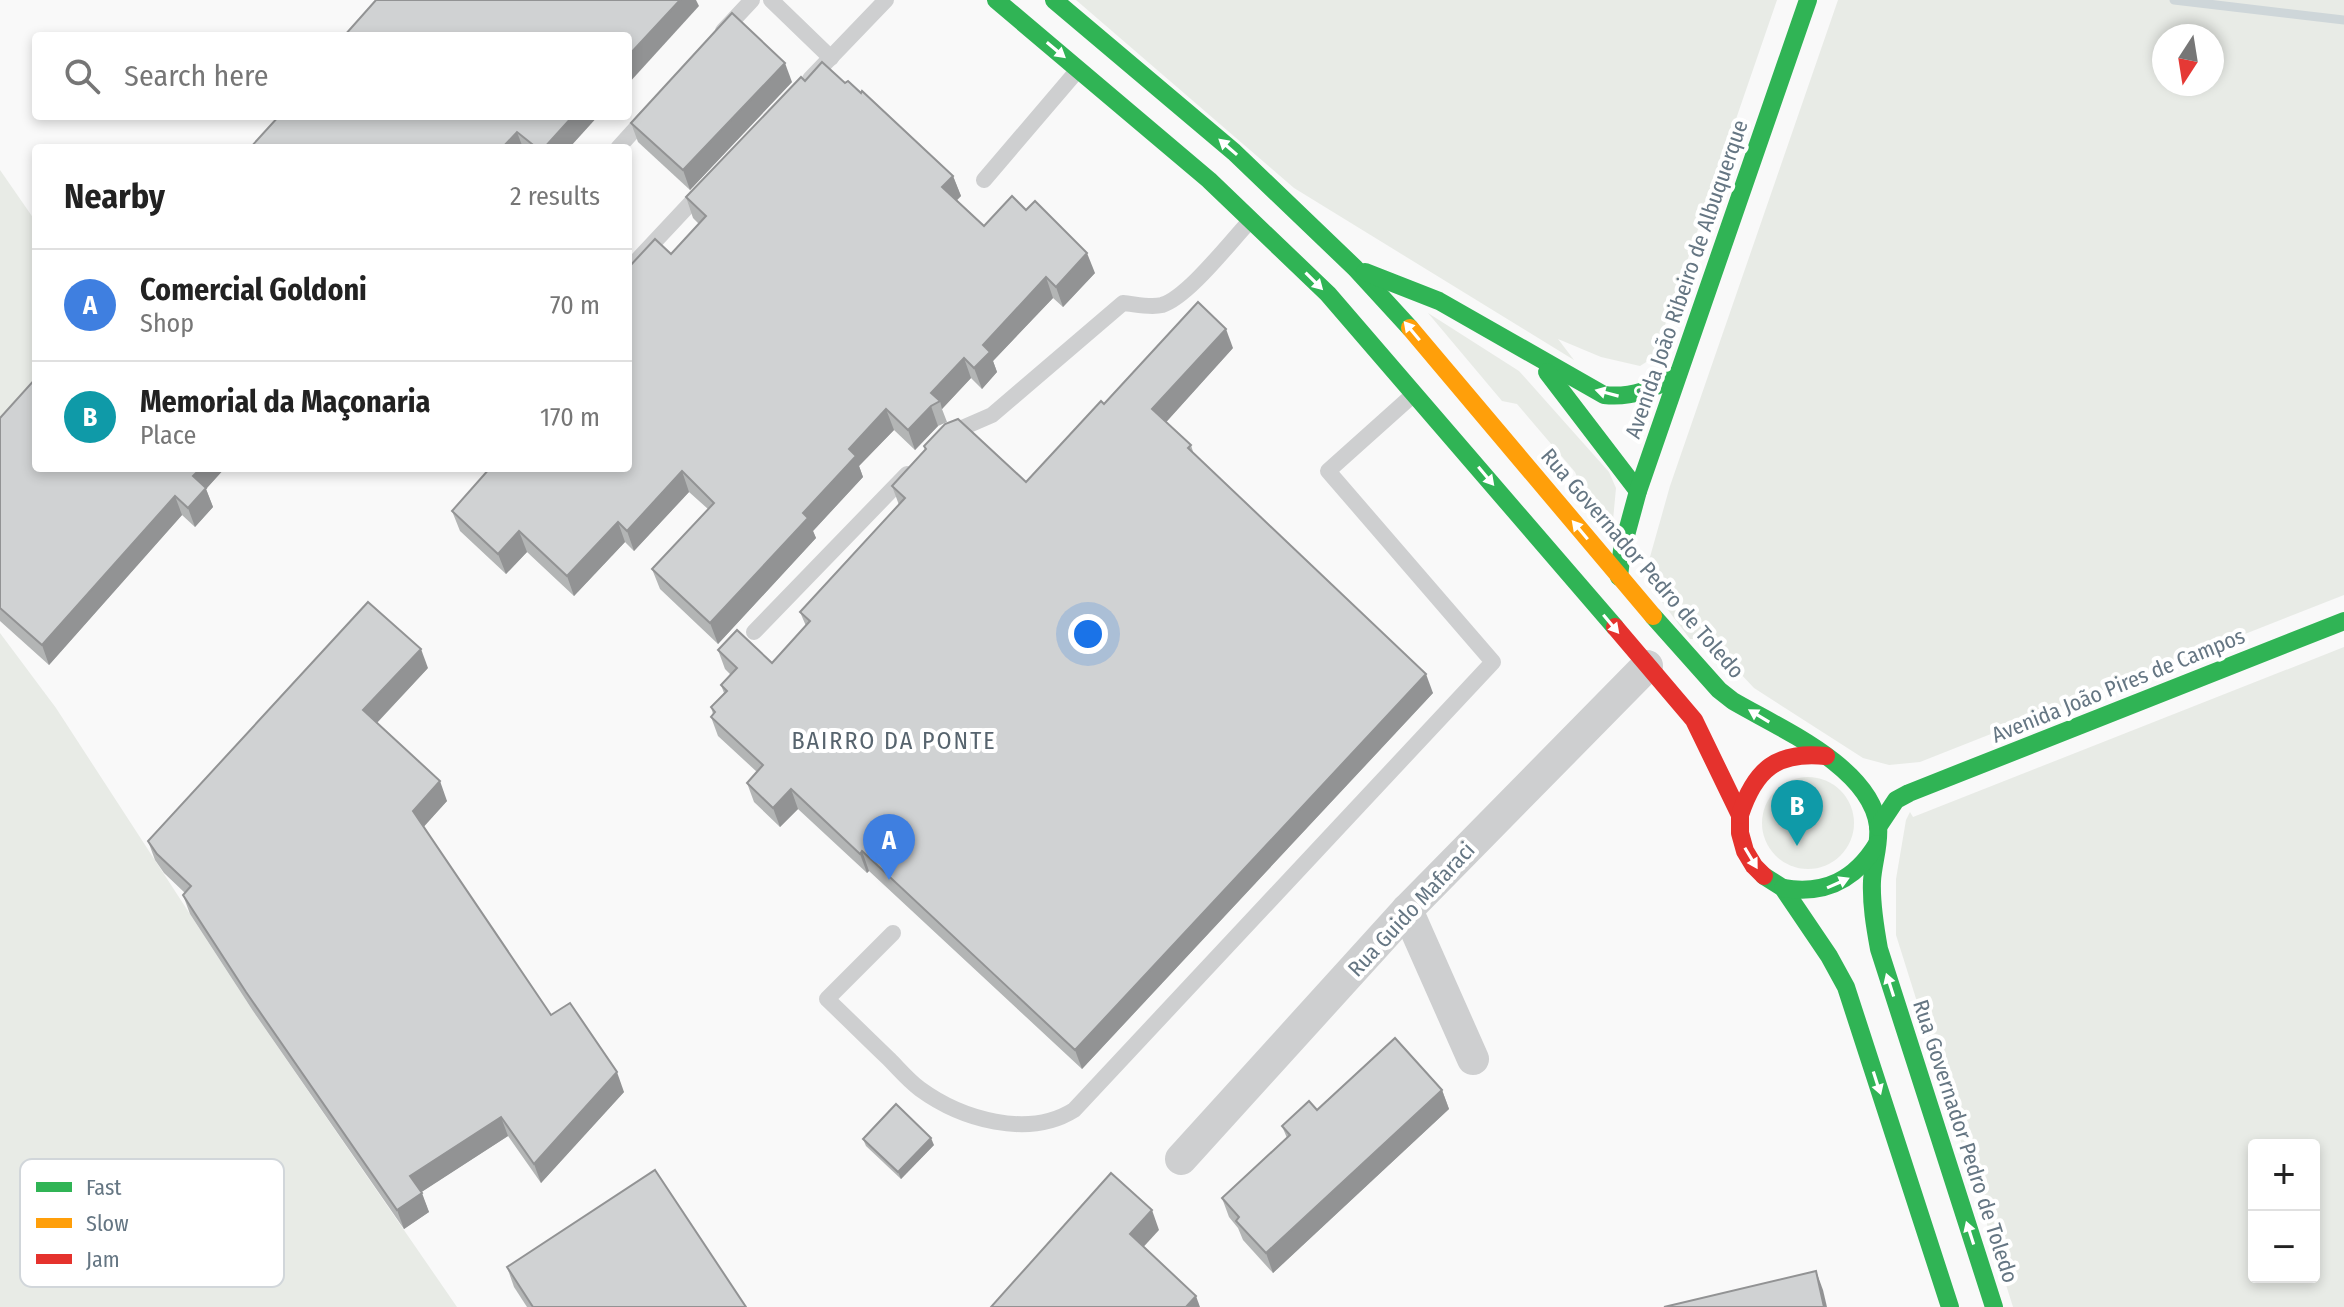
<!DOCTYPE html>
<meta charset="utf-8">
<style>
:root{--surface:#fff;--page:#f6f6f6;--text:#222;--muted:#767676;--line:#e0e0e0;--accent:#111827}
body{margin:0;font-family:"Fira Sans Condensed",sans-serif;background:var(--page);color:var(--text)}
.controls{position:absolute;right:24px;bottom:24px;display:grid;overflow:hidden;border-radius:8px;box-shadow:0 4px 12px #0003}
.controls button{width:72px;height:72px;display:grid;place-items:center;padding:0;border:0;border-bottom:2px solid var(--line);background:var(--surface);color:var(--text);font:40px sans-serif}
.compass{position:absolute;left:2152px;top:24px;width:72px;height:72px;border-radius:50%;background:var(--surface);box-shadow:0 4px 12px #0003;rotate:192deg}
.you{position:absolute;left:1088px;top:634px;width:28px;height:28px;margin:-20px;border:6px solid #fff;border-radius:50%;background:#1a73e8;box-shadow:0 0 0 12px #1a73e833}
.badge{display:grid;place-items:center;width:52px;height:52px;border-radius:50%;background:var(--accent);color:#fff;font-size:26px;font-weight:700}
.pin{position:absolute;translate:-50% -66px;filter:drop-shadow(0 2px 4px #0008)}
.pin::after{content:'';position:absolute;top:42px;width:28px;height:24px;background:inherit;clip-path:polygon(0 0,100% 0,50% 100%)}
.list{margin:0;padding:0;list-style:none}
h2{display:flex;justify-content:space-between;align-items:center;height:104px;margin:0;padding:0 32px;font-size:34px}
h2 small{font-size:26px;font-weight:400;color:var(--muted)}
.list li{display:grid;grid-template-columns:52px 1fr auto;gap:24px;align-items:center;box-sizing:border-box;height:112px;padding:0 32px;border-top:2px solid var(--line)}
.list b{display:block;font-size:30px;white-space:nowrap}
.list p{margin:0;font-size:26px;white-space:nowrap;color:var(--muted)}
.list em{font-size:26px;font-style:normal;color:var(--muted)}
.icon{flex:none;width:44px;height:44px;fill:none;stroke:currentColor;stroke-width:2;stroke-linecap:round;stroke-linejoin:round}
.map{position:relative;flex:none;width:2344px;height:1307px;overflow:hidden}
.search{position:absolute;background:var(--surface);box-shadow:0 4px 12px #0003;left:32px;top:32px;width:600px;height:88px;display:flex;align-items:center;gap:20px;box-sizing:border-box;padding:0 28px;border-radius:8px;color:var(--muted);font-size:30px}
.panel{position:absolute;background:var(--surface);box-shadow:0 4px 12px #0003;left:32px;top:144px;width:600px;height:328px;border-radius:8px}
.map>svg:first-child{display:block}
.green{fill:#e8ebe6;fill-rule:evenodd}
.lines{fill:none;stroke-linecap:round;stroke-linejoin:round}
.stream{stroke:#ced6d9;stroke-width:9}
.lane{stroke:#cecfd0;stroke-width:16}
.street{stroke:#cecfd0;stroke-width:32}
.fast{stroke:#30b455;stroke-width:18}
.slow{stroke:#ff9f0a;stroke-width:18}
.jam{stroke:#e5322d;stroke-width:18}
.wall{fill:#b3b5b5}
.shaded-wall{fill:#929394}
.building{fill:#d0d2d3;stroke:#929394;stroke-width:2}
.oneway{fill:#fff}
.labels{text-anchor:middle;stroke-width:8;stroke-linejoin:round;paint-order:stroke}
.street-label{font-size:22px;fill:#657683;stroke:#fff}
.neighbourhood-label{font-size:24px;letter-spacing:2px;fill:#57646e;stroke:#fff}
.key{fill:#fff;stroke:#d1d6da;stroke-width:2}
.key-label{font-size:22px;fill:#657683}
</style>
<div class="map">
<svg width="2344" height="1307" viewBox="0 0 2344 1307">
<rect width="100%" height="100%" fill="#f9f9f9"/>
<g class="green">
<path d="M1076 0H1777L1654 357 1640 366 1601 357 1558 339 1574 360 1294 188Z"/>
<path d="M1838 0H2344V595L1920 762 1889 765 1863 758 1754 688 1708 639H1690L1646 581 1648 564 1670 486ZM2164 36H2212V84H2164Z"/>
<path d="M0 170 36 222V404L0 443Z"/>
<path d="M1428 313 1519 371 1609 472 1616 488 1612 531 1589 505 1575 472 1517 404 1502 401Z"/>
<path d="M0 633 56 708 253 1011 457 1307H0Z"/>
<path d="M2344 647V1307H2013L1896 935V879L1906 820 1910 812 1913 817ZM2254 1145H2314V1277H2254Z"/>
<circle cx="1808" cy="823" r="46"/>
</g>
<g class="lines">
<path class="stream" d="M2174 0 2344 20"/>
<g class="lane">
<path d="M771 0 831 58"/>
<path d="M723 31 752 0"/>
<path d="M810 79 886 0"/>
<path d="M618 148 646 117"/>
<path d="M984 180 1077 71"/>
<path d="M628 270 702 191"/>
<path d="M946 435 992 415 1123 303C1135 304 1150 308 1162 305 1188 297 1230 242 1250 221"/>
<path d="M754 632 907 474"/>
<path d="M893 933 827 999C848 1019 868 1039 889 1059 899 1069 908 1080 920 1089 961 1119 1028 1139 1074 1110L1493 662 1328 471 1414 394"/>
</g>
<g class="street">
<path d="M1407 910 1473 1059"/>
<path d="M1181 1159 1407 910 1647 666"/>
</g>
<g class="fast">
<path d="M996 0 1209 180 1328 294 1615 627"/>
<path d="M1054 0 1234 152 1355 268 1410 328"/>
<path d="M1365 272 1439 301 1604 395C1632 398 1654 389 1678 374"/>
<path d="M1547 372 1638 491"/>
<path d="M1619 577 1622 550 1638 491 1808 0"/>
<path d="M1653 616 1719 690 1733 701C1779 728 1871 767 1878 826 1880 844 1873 863 1872 881 1871 904 1875 927 1879 949L1994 1307"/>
<path d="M1878 827 1896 800 1909 793 2344 621"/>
<path d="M1764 876 1783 888 1829 956 1846 987 1950 1307"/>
<path d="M1783 888C1825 895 1855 880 1877 844"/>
</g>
<path class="slow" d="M1410 328 1653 616"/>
<g class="jam">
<path d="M1615 627 1694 720 1740 815V833L1745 851 1754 866 1764 876"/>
<path d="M1740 815C1755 769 1777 751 1826 756"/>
</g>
</g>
<g class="wall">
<path d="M805 81 845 83 953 176 961 196 957 200 984 226 1095 273 1063 307 1053 298 993 361 997 372 982 389 971 378 942 409 947 422 938 426 915 450 894 430 859 466 863 477 813 531 816 538 718 644 660 589 652 569 708 509 689 492 634 551 625 542 574 596 527 552 506 574 460 531 452 511 490 468 671 254 699 224 693 218 686 197Z"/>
<path d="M792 82 690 190 638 142 631 123Z"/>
<path d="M279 116H598L569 148H250Z"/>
<path d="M1233 348 1166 422 1191 445 1194 455 1433 693 1082 1069 869 871 867 873 798 809 780 827 754 802 747 783 757 772 718 736 711 717 713 714 711 707 724 693 721 685 731 675 725 669 718 650 772 663 806 626 800 612 899 505 892 486 925 450 924 446 1026 482 1104 404Z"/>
<path d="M0 418 36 468H225L206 489 213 507 195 527 182 515 49 665 0 621Z"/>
<path d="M428 668 377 723 447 801 423 827 551 1015 624 1092 541 1183 508 1136 421 1192 429 1212 404 1229 253 1011 190 914 183 895 185 893 164 873 155 860 148 841Z"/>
<path d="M1442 1090 1449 1109 1273 1273 1243 1240 1238 1228 1229 1217 1222 1198 1287 1138 1282 1126 1317 1110Z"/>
<path d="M863 1139 934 1145 901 1179 866 1146Z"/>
<path d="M507 1267 746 1307H527L514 1287Z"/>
</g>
<g class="shaded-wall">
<path d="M680 0H696L699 6 628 84V56Z"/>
<path d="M785 63 792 82 690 190 683 170Z"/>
<path d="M573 116H598L569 148H544Z"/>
<path d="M517 132 523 148H502Z"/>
<path d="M953 176 961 196 950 207 942 187Z"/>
<path d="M1087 253 1095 273 1063 307 1056 287Z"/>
<path d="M1046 277 1053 298 993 361 997 372 982 389 974 368 983 345Z"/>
<path d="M1226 329 1233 348 1160 429 1152 409Z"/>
<path d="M964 358 971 378 942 409 940 401 931 393Z"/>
<path d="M931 406 938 426 915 450 908 430Z"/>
<path d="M886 409 894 430 859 466 863 477 813 531 816 538 718 644 710 623 803 513 849 449Z"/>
<path d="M201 468H225L206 489 213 507 195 527 188 508 193 476Z"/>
<path d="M682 471 689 492 634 551 627 531Z"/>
<path d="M175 496 182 515 49 665 42 645Z"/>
<path d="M618 522 625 542 574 596 567 576Z"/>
<path d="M519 531 527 552 506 574 498 554Z"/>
<path d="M421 649 428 668 370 730 363 710Z"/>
<path d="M1426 674 1433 693 1082 1069 1075 1050Z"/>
<path d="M440 781 447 801 420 831 413 811Z"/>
<path d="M791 789 798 809 780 827 773 808Z"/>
<path d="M862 851 869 871 867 873 860 854Z"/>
<path d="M617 1072 624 1092 541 1183 534 1164Z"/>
<path d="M1442 1090 1449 1109 1273 1273 1266 1253Z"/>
<path d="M501 1117 508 1136 417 1195 410 1176Z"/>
<path d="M931 1138 934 1145 901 1179 898 1172Z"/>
<path d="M422 1193 429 1212 404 1229 397 1210Z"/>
<path d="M1152 1210 1159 1230 1137 1254 1130 1234Z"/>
<path d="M1816 1271 1823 1290 1827 1307H1824Z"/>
<path d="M1196 1296 1200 1307H1186Z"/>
</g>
<g class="building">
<path d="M376 0H680L628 56V36H344Z"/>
<path d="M732 13 785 63 683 170 631 123Z"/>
<path d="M822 62 845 83 848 81 861 93 862 91 953 176 942 187 984 226 1012 196 1026 210 1035 201 1087 253 1056 287 1046 277 983 345 990 352 974 368 964 358 931 393 940 401 931 406 908 430 886 409 849 449 856 456 803 513 808 518 710 623 652 569 714 503 682 471 627 531 618 522 567 576 519 531 498 554 452 511 490 468H628V268L655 239 671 254 706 216 686 197 801 77 805 81Z"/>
<path d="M279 116H573L544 148H537L517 132 502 148H250Z"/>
<path d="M1198 302 1226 329 1152 409 1191 445 1188 448 1426 674 1075 1050 862 851 860 854 791 789 773 808 747 783 763 765 711 717 715 712 711 707 727 691 721 685 737 668 718 650 737 630 772 663 810 621 800 612 905 498 892 486 926 449 924 446 945 424 958 419 1026 482 1101 401 1104 404Z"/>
<path d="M36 378V468H201L193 476 206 488 188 508 175 496 42 645 0 608V418Z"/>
<path d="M368 602 421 649 363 710 440 781 413 811 551 1015 570 1003 617 1072 534 1164 501 1117 410 1176 422 1193 397 1210 246 992 183 895 191 886 157 854 148 841Z"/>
<path d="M1395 1038 1442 1090 1266 1253 1236 1221 1239 1217 1222 1198 1290 1135 1282 1126 1309 1101 1317 1110Z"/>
<path d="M896 1104 931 1138 898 1172 863 1139Z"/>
<path d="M655 1170 746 1307H533L507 1267Z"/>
<path d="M1111 1173 1152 1210 1130 1234 1196 1296 1186 1307H991Z"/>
<path d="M1816 1271 1824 1307H1664Z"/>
</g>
<defs><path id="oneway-solid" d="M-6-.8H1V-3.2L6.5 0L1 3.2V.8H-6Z" transform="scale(2)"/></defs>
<g class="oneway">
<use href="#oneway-solid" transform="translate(1056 50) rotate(40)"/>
<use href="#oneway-solid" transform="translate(1228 147) rotate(-139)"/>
<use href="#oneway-solid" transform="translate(1314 281) rotate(45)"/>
<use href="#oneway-solid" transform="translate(1412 331) rotate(-130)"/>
<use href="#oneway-solid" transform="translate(1607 393) rotate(-165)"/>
<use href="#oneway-solid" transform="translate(1486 476) rotate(50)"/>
<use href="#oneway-solid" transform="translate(1580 530) rotate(-130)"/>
<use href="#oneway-solid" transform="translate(1611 624) rotate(50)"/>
<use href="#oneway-solid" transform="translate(1759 716) rotate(-149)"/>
<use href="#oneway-solid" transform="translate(1751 858) rotate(59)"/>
<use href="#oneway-solid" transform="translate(1838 883) rotate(-24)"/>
<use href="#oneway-solid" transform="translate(1890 985) rotate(-108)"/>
<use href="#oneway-solid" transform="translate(1877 1083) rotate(72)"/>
<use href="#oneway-solid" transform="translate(1970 1233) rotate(-108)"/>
</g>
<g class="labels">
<g class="street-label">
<text transform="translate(1686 279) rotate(-71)" y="8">Avenida João Ribeiro de Albuquerque</text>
<text transform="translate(1643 563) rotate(49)" y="8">Rua Governador Pedro de Toledo</text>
<text transform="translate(2118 685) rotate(-22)" y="8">Avenida João Pires de Campos</text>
<text transform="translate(1411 909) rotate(-47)" y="8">Rua Guido Mafaraci</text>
<text transform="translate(1966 1141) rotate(72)" y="8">Rua Governador Pedro de Toledo</text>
</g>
<g class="neighbourhood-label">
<text x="894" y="749">BAIRRO DA PONTE</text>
</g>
</g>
<rect x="20" y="1159" width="264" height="128" rx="12" class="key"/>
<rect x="36" y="1182" width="36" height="10" fill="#30b455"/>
<rect x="36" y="1218" width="36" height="10" fill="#ff9f0a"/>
<rect x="36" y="1254" width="36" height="10" fill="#e5322d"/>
<g class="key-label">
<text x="86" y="1195">Fast</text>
<text x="86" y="1231">Slow</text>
<text x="86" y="1267">Jam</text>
</g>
</svg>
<div class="controls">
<button>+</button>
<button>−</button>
</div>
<svg class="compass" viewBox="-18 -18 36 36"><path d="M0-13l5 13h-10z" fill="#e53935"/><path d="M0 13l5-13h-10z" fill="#767676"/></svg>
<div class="you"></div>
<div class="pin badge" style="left:889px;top:880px;background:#3f7fe0">A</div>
<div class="pin badge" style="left:1797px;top:846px;background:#0f9aa8">B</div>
<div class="search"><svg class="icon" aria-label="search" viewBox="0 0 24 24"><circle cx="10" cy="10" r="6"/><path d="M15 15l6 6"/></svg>Search here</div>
<section class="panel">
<h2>Nearby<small>2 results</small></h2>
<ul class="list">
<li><span class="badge" style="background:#3f7fe0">A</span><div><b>Comercial Goldoni</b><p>Shop</p></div><em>70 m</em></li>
<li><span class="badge" style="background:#0f9aa8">B</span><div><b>Memorial da Maçonaria</b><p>Place</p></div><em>170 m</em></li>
</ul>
</section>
</div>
